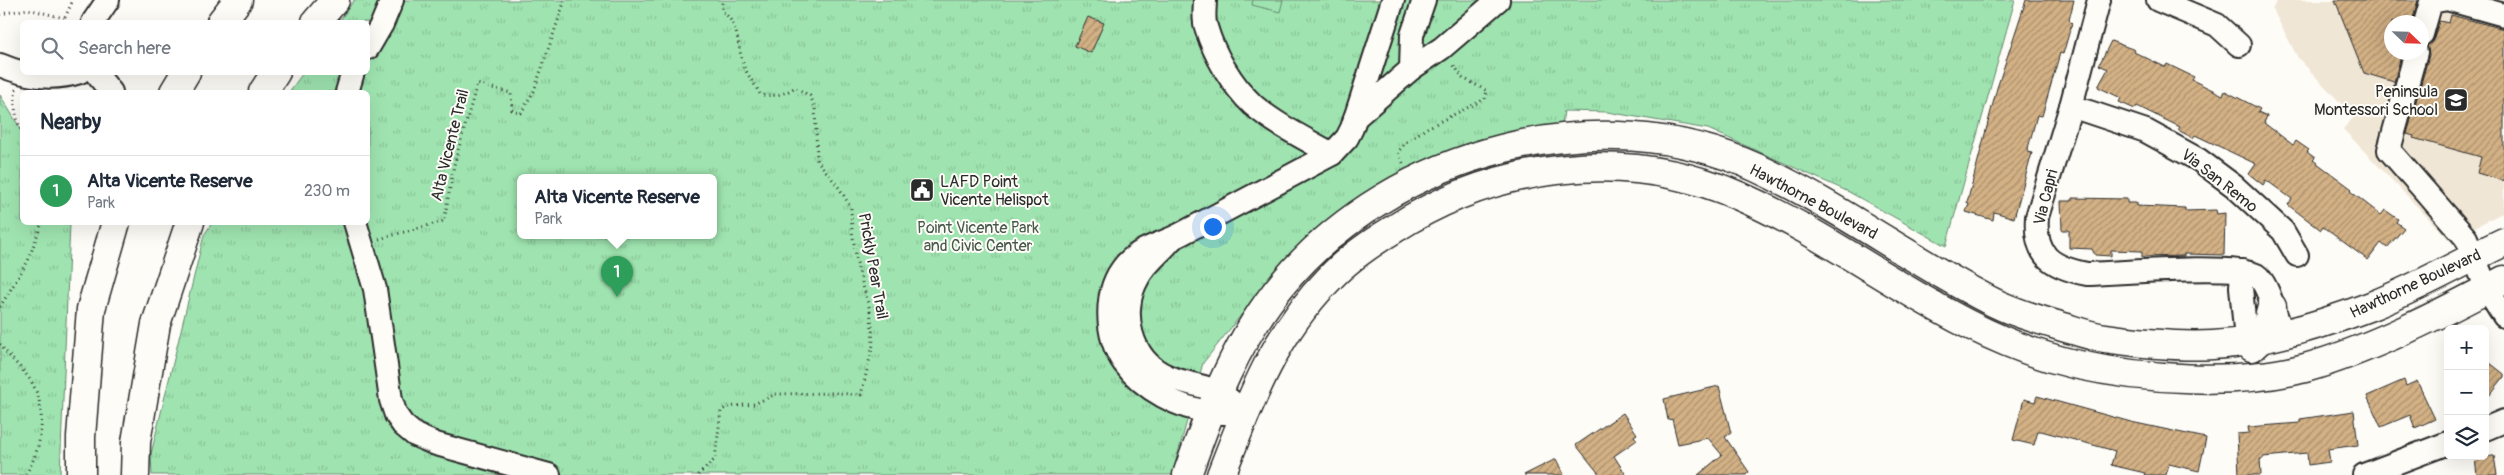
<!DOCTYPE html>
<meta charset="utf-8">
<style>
:root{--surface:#fff;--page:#f6f6f7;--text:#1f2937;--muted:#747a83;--line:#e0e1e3;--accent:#1a73e8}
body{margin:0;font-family:Pangolin,sans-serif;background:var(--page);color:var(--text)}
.controls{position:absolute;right:15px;bottom:15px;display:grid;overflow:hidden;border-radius:8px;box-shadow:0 5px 20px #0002}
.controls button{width:45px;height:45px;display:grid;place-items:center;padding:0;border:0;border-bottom:1px solid var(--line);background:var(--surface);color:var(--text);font:25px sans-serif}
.compass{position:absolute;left:2384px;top:15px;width:45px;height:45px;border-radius:50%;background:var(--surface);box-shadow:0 5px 20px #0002;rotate:113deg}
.you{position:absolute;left:1212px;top:226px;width:18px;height:18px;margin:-12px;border:4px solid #fff;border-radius:50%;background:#1a73e8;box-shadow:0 0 0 8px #1a73e833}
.badge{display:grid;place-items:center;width:32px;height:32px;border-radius:50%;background:var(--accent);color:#fff;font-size:16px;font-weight:700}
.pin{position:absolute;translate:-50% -41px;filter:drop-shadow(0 1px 2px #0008)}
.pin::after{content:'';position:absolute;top:26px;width:18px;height:15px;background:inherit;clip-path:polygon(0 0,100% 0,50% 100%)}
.popup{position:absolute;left:517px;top:174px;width:200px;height:65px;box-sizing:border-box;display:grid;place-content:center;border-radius:8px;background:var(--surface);filter:drop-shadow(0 1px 4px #0005);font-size:16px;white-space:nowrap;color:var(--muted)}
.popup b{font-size:19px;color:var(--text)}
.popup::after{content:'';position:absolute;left:50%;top:100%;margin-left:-10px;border:10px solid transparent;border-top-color:var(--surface)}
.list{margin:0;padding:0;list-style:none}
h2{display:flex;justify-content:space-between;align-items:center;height:65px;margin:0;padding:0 20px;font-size:21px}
h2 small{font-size:16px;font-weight:400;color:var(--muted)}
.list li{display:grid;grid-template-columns:32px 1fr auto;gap:15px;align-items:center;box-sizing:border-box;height:70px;padding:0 20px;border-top:1px solid var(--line)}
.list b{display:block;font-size:19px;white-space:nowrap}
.list p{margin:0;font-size:16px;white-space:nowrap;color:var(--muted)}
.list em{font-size:16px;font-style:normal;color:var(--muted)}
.icon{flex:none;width:28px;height:28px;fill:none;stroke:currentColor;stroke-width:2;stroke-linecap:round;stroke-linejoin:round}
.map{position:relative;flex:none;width:2504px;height:475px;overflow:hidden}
.search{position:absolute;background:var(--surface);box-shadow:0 5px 20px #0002;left:20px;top:20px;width:350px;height:55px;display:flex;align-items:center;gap:12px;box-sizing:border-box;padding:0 18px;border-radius:8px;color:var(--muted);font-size:19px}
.panel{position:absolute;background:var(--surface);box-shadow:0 5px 20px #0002;left:20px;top:90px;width:350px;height:135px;border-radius:8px}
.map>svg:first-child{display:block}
.built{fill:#f0e6d5;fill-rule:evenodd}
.grass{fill:url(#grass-tufts);stroke:#65886e;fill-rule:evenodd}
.pitch{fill:#9fe4b0;stroke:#65886e}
.building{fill:url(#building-hatch);stroke:#2b2b2b}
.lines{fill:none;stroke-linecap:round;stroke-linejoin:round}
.minor-casing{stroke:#2b2b2b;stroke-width:26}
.major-casing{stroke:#2b2b2b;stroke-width:31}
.path{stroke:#2b2b2b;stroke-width:3;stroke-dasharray:1 4;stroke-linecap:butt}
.minor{stroke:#fdfcf7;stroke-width:22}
.major{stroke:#fdfcf7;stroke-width:28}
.labels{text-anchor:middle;stroke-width:4;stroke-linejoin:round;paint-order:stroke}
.poi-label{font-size:16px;fill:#2b2b2b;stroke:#fdfcf7;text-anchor:end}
.street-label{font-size:16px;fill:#2b2b2b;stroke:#fdfcf7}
.park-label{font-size:16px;fill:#48594c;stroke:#fdfcf7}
</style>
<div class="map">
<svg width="2504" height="475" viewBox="0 0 2504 475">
<defs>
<pattern id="grass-tufts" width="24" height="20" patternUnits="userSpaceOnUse" patternTransform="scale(1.25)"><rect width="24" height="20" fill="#9fe4b0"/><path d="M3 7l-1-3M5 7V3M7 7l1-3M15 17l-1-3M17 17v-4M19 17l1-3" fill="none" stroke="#89c498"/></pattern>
<pattern id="building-hatch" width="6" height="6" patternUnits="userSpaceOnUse" patternTransform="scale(1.25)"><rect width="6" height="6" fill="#d3b185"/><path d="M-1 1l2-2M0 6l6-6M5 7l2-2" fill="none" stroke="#ab906d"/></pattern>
</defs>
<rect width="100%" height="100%" fill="#fdfcf7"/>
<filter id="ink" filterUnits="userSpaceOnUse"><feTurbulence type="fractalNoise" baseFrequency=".02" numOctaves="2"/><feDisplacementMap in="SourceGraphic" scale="10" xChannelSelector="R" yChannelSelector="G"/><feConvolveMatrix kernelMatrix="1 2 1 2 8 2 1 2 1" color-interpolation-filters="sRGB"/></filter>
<g filter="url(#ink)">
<path class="built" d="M2278 0H2504V212L2473 228 2452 243 2343 129 2354 117 2298 58 2272 8ZM2392 22H2422V52H2392Z"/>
<g class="grass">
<path d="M354 0H2015L1946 246 1849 192 1708 129 1607 112 1564 111 1562 124 1475 140 1406 170 1338 213 1276 271 1203 363 1172 475H152L151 454 204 235 212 223 368 222V92H289L303 73 368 72V22H339ZM521 178H713V236H521Z"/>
<path d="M0 95 22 131V222L70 223 60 475H0Z"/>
</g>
<path class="pitch" d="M1253 0H1283L1280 12 1252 5Z"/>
<g class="building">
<path d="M2026 0H2074L2069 20 2072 23 2063 54 2060 53 2042 116 2037 115 2027 152 2032 153 2014 218 1994 212 1993 220 1966 212 1969 204 1967 203 1997 88Z"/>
<path d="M2335 0H2418L2412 22H2392V52H2402L2394 82 2364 73Z"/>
<path d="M2451 15 2504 29V181L2477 173 2481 157 2413 138 2414 136 2407 134 2429 55 2427 46 2434 38 2439 21 2449 23Z"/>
<path d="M1088 17 1104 23 1091 53 1075 46Z"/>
<path d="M2111 41 2135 50 2134 52 2165 67 2167 64 2194 77 2192 80 2223 95 2225 91 2260 109 2258 112 2267 116 2264 123 2293 145 2296 141 2309 150 2307 152 2315 158 2313 160 2352 189 2350 191 2381 215 2385 210 2398 219 2396 222 2404 228 2387 248 2381 243 2368 260 2323 227 2321 230 2288 205 2292 199 2266 180 2263 185 2249 174 2256 164 2195 135 2193 138 2178 130 2180 127 2137 106 2135 109 2119 102 2121 98 2098 87 2108 69 2099 65Z"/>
<path d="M2072 198 2127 199V203H2137V206L2185 208V211L2216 210 2217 214 2225 213 2224 255 2184 254V256L2142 257V251L2111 250V256L2095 255 2092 249 2069 248V230H2062L2061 201H2072Z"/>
<path d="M2485 359 2504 374V377L2485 401Z"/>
<path d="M2404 380 2406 386 2417 381 2435 419 2415 428 2410 415 2381 427 2367 396Z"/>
<path d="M1719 386 1731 433 1725 437 1749 472 1746 475H1698L1722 455 1708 438 1678 444 1672 419 1668 420 1664 399Z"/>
<path d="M2037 396 2131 422 2206 438 2199 471 2169 464 2166 475H2144L2145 473 2111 465 2115 451 2086 443 2041 431H2038L2034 445 2013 440 2024 399 2035 402Z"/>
<path d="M2354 411 2358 445 2328 449 2330 462 2308 465 2307 453 2263 457V459H2260L2261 475H2239L2237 434 2249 433 2248 427 2300 423V419Z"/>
<path d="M1623 413 1637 434 1634 436 1637 440 1614 456 1626 475H1600L1576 445Z"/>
<path d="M2477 456H2494L2497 475H2477L2475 458Z"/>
<path d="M1556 459 1564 475H1524Z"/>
</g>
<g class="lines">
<defs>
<g id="minor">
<path d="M1205 0C1205 8 1203 19 1206 27 1214 55 1232 85 1253 105 1276 125 1306 139 1332 154"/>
<path d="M2099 0 2071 106 2037 217C2034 256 2051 267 2087 274 2116 273 2236 263 2256 275 2268 283 2273 309 2279 323"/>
<path d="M2158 0 2217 25 2239 45"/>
<path d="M2450 0 2504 15"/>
<path d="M93 22 108 0"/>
<path d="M2422 34 2431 2 2442 0"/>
<path d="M368 48 382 24 392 0"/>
<path d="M2416 52 2389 150 2466 238 2487 289 2504 316"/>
<path d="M0 65C27 76 51 81 80 72"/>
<path d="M1411 69 1442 48 1498 0"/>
<path d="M95 72 111 92"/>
<path d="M347 92 353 72"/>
<path d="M2071 106 2146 131 2199 160 2234 186 2283 231 2297 255"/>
<path d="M1355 118 1411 69 1412 35 1424 0"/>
<path d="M355 222 375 289 391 400 396 415 403 425 415 435 436 444 549 475"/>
<path d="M1171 240C1161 252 1145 264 1138 278 1119 311 1130 360 1167 376 1190 386 1211 384 1231 401"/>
<path d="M2242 271 2241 287 2246 340"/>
<path d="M1245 413C1234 413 1222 414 1211 412 1180 409 1143 389 1124 363 1105 336 1103 290 1126 264 1143 246 1160 245 1181 234 1232 207 1282 180 1332 154L1347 138 1352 128 1393 0"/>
<path d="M2485 429 2504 421"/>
<path d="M2364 475 2448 443"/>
</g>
<g id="major">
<path d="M221 22 238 0"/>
<path d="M316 22 335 0"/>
<path d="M174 92 186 72"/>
<path d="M263 92 276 72"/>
<path d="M2252 347 2264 336 2272 307"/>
<path d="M81 475V437L91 309 116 222"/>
<path d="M135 475 136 442 156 324 190 222"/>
<path d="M1187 475C1211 406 1237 338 1284 282 1394 151 1600 95 1757 168 1837 205 1909 259 1987 299 2009 311 2036 319 2060 326 2074 330 2089 336 2105 338 2140 343 2178 347 2213 345 2264 342 2324 324 2371 306 2417 288 2460 263 2504 242"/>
<path d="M1221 475C1249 403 1273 336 1329 279 1347 259 1371 243 1394 229 1497 163 1626 147 1739 196 1853 245 1949 335 2074 364 2141 379 2237 386 2305 368 2370 350 2444 312 2504 280"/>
</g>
</defs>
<use href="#minor" class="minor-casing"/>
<use href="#major" class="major-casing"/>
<g class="path">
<path d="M0 14 28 9 64 18"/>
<path d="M63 22 73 0"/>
<path d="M16 89C13 105 16 118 22 133"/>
<path d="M1403 163 1398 152 1406 142 1427 128 1485 99 1487 91 1463 78 1452 63"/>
<path d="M379 239 444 221 454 165 477 84 511 93 512 110 521 113 534 91 565 0"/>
<path d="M0 307 28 261 42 222"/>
<path d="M0 344C9 358 24 369 32 383 48 410 42 450 25 475"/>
<path d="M698 475 715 459 721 411 727 407 754 404 776 394 838 393 861 395 873 345 872 327 870 310 858 268 852 231 851 208 840 189 817 160 815 106 810 96 795 87C787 94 769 98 760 94 755 84 747 75 744 66 736 45 741 26 722 11V0"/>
</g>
<use href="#minor" class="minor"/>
<use href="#major" class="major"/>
</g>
</g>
<defs>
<symbol id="school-square" viewBox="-11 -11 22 22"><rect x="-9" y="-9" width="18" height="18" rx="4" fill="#2b2b2b" stroke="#fdfcf7"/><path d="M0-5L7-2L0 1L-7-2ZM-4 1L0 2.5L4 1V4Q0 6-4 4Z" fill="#fff"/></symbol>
<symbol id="civic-square" viewBox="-11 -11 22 22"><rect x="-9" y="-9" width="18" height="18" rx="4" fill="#2b2b2b" stroke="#fdfcf7"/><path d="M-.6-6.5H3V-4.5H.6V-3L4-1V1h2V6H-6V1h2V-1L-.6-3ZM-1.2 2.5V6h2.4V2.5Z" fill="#fff"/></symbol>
</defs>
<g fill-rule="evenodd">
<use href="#school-square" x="2442" y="86" width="28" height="28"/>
<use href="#civic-square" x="908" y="176" width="28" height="28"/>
</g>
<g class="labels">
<g class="poi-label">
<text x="2438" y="97">Peninsula<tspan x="2438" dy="18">Montessori School</tspan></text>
<text x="940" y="187" text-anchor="start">LAFD Point<tspan x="940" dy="18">Vicente Helispot</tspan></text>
</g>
<g class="street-label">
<text transform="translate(449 145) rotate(-76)" y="6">Alta Vicente Trail</text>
<text transform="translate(2220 180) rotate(38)" y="6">Via San Remo</text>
<text transform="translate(2045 197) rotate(-76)" y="6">Via Capri</text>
<text transform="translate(1814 201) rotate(28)" y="6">Hawthorne Boulevard</text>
<text transform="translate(874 266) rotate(80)" y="6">Prickly Pear Trail</text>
<text transform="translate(2415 283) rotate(-25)" y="6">Hawthorne Boulevard</text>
</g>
<g class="park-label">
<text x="978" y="233">Point Vicente Park<tspan x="978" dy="18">and Civic Center</tspan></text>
</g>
</g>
</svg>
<div class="controls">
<button>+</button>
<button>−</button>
<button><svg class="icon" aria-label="layers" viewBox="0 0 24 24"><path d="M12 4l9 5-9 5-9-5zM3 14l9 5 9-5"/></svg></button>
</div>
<svg class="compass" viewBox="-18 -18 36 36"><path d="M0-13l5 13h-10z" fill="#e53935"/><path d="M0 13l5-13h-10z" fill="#747a83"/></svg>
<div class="you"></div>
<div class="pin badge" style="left:617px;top:297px;background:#2e9e5b">1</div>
<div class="popup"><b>Alta Vicente Reserve</b>Park</div>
<div class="search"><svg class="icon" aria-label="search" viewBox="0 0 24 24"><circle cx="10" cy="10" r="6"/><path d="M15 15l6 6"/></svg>Search here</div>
<section class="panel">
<h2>Nearby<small></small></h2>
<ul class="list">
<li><span class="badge" style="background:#2e9e5b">1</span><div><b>Alta Vicente Reserve</b><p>Park</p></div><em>230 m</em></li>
</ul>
</section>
</div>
